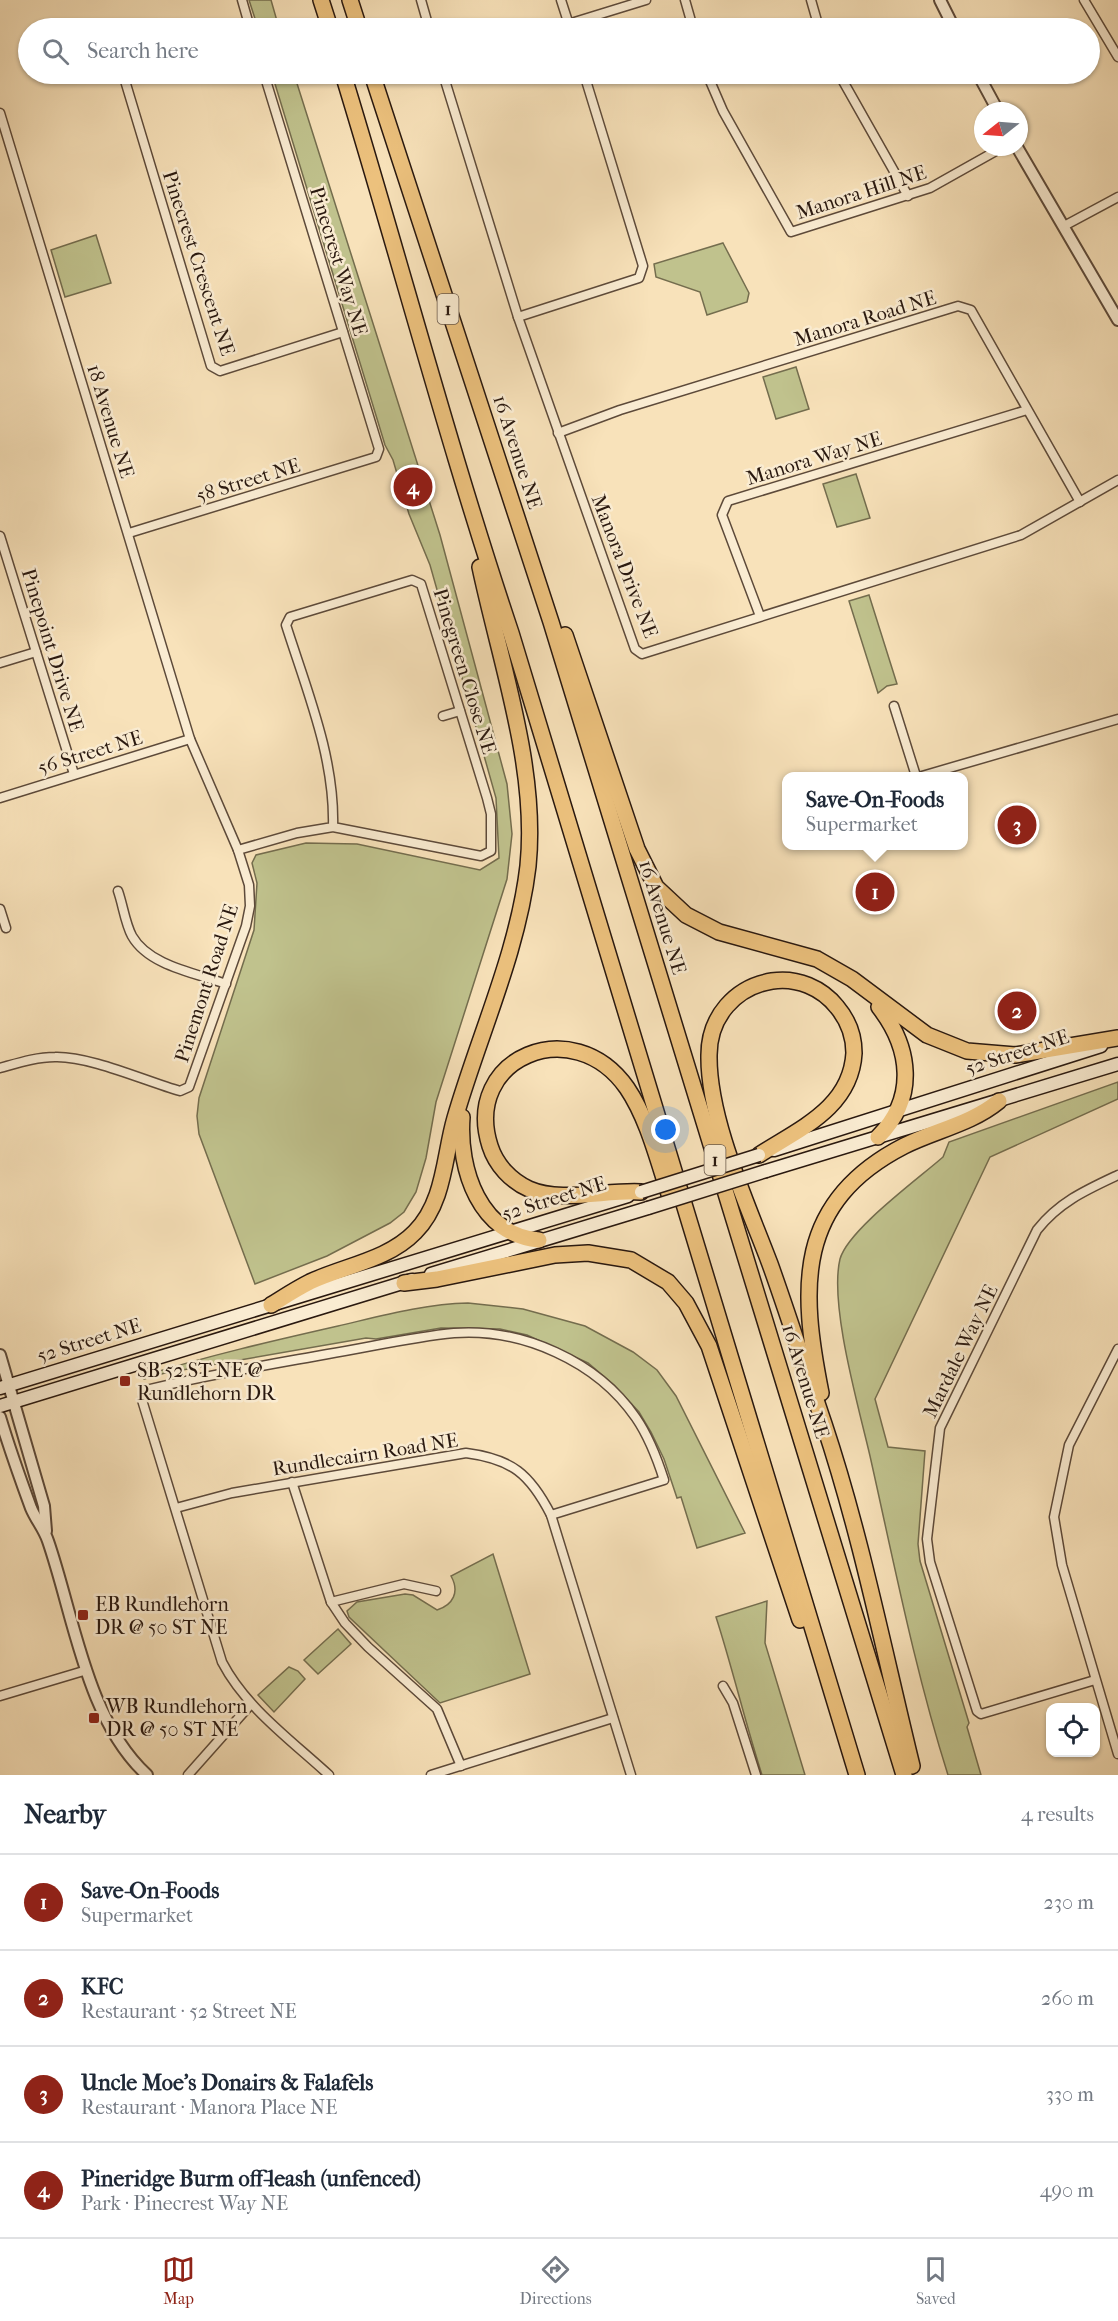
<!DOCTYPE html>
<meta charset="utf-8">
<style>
:root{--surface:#fff;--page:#f2f2f3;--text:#1f2937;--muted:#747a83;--line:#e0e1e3;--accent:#8f2418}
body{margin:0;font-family:"IM FELL French Canon",serif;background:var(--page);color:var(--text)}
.controls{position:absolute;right:18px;bottom:18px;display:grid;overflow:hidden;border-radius:12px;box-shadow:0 2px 4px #0004}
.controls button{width:54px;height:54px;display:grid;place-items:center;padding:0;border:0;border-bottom:2px solid var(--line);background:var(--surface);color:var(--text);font:30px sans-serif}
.compass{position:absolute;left:974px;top:102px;width:54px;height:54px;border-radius:50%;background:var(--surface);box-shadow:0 2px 4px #0004;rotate:253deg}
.you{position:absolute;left:666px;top:1130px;width:21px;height:21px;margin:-15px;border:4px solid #fff;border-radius:50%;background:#1a73e8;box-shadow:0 0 0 9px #1a73e833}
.badge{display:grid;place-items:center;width:39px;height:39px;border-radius:50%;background:var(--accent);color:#fff;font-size:20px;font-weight:700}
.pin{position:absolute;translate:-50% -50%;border:3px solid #fff;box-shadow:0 2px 6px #0006}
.popup{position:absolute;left:782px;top:772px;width:186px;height:78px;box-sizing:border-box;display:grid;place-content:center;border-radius:12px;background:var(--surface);filter:drop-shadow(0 2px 4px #0005);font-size:20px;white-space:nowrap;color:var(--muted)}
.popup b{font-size:22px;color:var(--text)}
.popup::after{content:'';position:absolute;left:50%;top:100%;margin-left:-12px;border:12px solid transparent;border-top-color:var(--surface)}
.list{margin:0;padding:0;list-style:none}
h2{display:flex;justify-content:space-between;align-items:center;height:78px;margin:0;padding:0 24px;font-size:26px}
h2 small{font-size:20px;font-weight:400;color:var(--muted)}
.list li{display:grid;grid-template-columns:39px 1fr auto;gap:18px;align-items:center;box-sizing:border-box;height:96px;padding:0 24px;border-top:2px solid var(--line)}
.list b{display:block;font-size:22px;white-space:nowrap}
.list p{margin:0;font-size:20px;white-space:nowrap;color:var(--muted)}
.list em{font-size:20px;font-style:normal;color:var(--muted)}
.icon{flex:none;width:33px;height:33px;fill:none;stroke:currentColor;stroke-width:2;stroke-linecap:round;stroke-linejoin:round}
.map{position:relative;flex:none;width:1118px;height:1775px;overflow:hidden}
.search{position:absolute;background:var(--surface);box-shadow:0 2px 4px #0004;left:18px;right:18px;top:18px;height:66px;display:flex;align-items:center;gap:15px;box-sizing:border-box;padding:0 21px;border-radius:33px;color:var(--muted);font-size:22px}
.sheet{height:462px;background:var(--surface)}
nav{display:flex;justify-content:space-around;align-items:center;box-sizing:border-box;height:84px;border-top:2px solid var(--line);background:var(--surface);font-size:16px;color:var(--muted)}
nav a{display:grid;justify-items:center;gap:3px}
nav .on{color:var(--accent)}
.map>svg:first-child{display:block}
.green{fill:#c0c28d;stroke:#746d4e;stroke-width:1.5}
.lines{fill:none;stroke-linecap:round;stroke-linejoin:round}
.minor-casing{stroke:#5d4a3a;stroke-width:11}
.tertiary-casing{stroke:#5d4a3a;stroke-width:14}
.secondary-casing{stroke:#29180f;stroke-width:15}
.motorway-casing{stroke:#29180f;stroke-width:18}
.minor{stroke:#faecd2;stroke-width:8}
.tertiary{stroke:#faecd2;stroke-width:10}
.secondary{stroke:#faecd2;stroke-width:12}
.motorway{stroke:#ecc17d;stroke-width:15}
.secondary-bridge-casing{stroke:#29180f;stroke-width:15;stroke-linecap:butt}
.secondary-bridge{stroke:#faecd2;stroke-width:12}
.poi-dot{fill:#8f2418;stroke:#faecd2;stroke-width:2}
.labels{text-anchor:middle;stroke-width:5;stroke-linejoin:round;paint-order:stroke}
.shield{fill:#faecd2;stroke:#68584a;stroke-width:1.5}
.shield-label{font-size:18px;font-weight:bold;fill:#29180f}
.street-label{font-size:20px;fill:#29180f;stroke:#faecd2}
.poi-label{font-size:20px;fill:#29180f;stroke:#faecd2;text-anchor:start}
</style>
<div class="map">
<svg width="1118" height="1775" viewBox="0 0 1118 1775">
<rect width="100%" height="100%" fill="#f8e2ba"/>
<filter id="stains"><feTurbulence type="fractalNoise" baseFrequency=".00333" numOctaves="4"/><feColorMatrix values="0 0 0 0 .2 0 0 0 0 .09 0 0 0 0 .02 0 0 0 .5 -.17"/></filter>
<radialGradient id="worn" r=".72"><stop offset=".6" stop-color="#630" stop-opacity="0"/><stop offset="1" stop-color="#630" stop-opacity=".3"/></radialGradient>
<g class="green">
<path d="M249 0H271L279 28H258Z"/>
<path d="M272 74H294L440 535 507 784 512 834 507 879 436 1102 426 1158 416 1192 404 1212 390 1223 327 1256 255 1284 199 1134 197 1116 199 1098 254 930 257 883 252 863 256 855 306 843 357 844 480 870 499 858 496 798 430 565 409 514 393 460 385 445Z"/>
<path d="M96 235 111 283 65 297 51 250Z"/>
<path d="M723 243 749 293 747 302 707 315 700 292 656 277 654 264Z"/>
<path d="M796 367 809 409 776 419 763 377Z"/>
<path d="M856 474 870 518 837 527 823 484Z"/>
<path d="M869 595 897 684 887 686 878 693 849 601Z"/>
<path d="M1118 1082V1099L990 1157 875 1399 888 1447 925 1451 918 1544 920 1561 969 1723 967 1727 981 1775H948C915 1671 894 1563 870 1456 859 1408 829 1305 840 1259 848 1230 918 1179 943 1157L949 1142Z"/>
<path d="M468 1303 523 1309 585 1326 633 1352 657 1370 676 1396 745 1533 697 1548 681 1497 677 1498 664 1459 651 1432 639 1412 614 1385 588 1363 527 1335 500 1329 441 1328 376 1339 366 1338 165 1373 144 1379 143 1376C207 1356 272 1341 338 1326 381 1316 424 1304 468 1303Z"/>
<path d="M493 1554 530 1674 440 1703 349 1617 347 1611 357 1602 405 1594 413 1595 437 1610C453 1605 460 1592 451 1576Z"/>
<path d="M767 1601 765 1643 805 1775H762C745 1722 733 1670 716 1617Z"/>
<path d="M338 1629 351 1644 318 1674 304 1660Z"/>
<path d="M289 1667 298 1671 305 1679 274 1712 258 1695Z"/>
</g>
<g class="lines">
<defs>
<g id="minor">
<path d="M242 0 250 28"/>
<path d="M421 0 429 28"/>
<path d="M561 0 570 28"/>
<path d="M685 0 693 28"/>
<path d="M811 0 819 28"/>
<path d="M1084 0 1118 57"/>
<path d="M568 24 646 0"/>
<path d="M123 74 211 366 220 371 343 332"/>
<path d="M443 74 518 317 635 649 642 654 1021 535 1118 480"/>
<path d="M707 74 723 111 791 232 930 188 1003 147"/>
<path d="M839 74 908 196"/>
<path d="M0 113 190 739 238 850 249 885 250 906 246 926 189 1087 180 1091C145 1081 90 1056 55 1057 36 1057 18 1063 0 1068"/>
<path d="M1064 226 1118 197"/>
<path d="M518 317 639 278 643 266 584 74"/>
<path d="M558 433 620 410 958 306 971 310 1080 502"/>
<path d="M129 533 376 457 379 449 264 74"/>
<path d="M0 536 74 774"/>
<path d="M760 616 722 515 728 501 1027 410"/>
<path d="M0 663 36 652"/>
<path d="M894 706 916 776"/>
<path d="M443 716 460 711"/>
<path d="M922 776 1118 719"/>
<path d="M0 798 190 739"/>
<path d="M238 850 297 833 333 827 481 856 491 851V814L487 798 421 584 412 580 290 617 286 625C307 691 335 758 333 827"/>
<path d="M118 891C123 905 125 923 132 936 149 966 196 973 226 984"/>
<path d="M0 909 6 928"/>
<path d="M1118 1349 1069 1445 1054 1517 1062 1565 1118 1754"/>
<path d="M292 1482 331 1602 345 1623 368 1647 437 1709 461 1766"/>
<path d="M176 1508 232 1493 466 1453C512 1459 530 1474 551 1515L631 1775"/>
<path d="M331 1602 404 1584 436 1591"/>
<path d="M1095 1680 981 1714 977 1711 930 1562 927 1539 940 1428 1037 1230C1059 1202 1086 1190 1118 1175"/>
<path d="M723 1686 733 1703 756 1775"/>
<path d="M0 1696 87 1670"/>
<path d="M188 1775 251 1704"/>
<path d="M329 1775C291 1740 246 1708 222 1662L142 1400 146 1390C206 1375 267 1365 328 1354 370 1347 412 1337 454 1333 522 1328 597 1361 636 1418 649 1437 657 1458 664 1480L551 1515"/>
<path d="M431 1775 613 1718"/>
</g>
<g id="tertiary">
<path d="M940 0 954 28"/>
<path d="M978 74 998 111"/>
<path d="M1017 147 1118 320"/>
<path d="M0 1355 44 1506 46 1531"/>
<path d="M0 1417C9 1447 20 1478 31 1508 36 1520 44 1529 48 1541 74 1616 86 1719 147 1775"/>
</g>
<g id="secondary">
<path d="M774 1150 1101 1046"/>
<path d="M766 1171 1118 1064"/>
<path d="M431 1274 648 1208"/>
<path d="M0 1388 628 1196"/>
<path d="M0 1406 412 1280"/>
</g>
<g id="motorway">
<path d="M321 0 330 28"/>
<path d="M350 0 359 28"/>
<path d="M343 74C400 260 449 448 511 633L857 1775"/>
<path d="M372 74 551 622 904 1775"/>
<path d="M565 635 637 849 656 887 686 915 719 932 817 959 852 979 927 1035 967 1051 1015 1055 1118 1038"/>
<path d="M462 1117C458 1170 480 1235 539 1240"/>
<path d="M878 1137C917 1098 911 1048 879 1007"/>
<path d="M759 1155C799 1129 851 1108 854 1053 854 1036 848 1020 837 1007 822 988 797 977 772 981 735 987 709 1017 709 1055 708 1119 747 1203 770 1264 789 1317 806 1371 824 1424 861 1535 884 1652 912 1766"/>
<path d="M641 1192C605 1190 561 1203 529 1189 511 1181 496 1165 490 1146 462 1058 573 1011 627 1088 648 1119 658 1161 670 1197"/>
<path d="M404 1283 437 1279 555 1255 588 1253 631 1260 668 1282 686 1303 709 1346 800 1620"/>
<path d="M271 1305C284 1297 296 1289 310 1282 344 1266 388 1260 415 1232 445 1202 444 1155 455 1118 479 1035 518 952 528 866 538 768 500 662 480 567"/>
<path d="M821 1393C800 1288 795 1202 904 1146 936 1130 971 1124 999 1101"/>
</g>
</defs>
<use href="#minor" class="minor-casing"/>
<use href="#tertiary" class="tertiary-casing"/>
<use href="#secondary" class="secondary-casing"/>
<use href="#motorway" class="motorway-casing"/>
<use href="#minor" class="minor"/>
<use href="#tertiary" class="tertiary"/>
<use href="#secondary" class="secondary"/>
<use href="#motorway" class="motorway"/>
<defs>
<g id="secondary-bridge">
<path d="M641 1192 759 1155"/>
<path d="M648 1208 766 1171"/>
</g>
</defs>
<use href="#secondary-bridge" class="secondary-bridge-casing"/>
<use href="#secondary-bridge" class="secondary-bridge"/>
</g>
<g class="poi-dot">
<rect x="119" y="1375" width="12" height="12" rx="3"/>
<rect x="77" y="1609" width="12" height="12" rx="3"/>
<rect x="88" y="1712" width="12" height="12" rx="3"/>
</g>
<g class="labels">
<g class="shield">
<rect x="437.5" y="294" width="21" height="30" rx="4.5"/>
<rect x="704.5" y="1145" width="21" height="30" rx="4.5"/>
</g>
<g class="shield-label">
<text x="448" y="315">1</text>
<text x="715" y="1166">1</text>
</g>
<g class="street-label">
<text transform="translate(861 192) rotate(-18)" y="7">Manora Hill NE</text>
<text transform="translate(339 261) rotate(73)" y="7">Pinecrest Way NE</text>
<text transform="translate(199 263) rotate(72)" y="7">Pinecrest Crescent NE</text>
<text transform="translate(865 318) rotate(-17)" y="7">Manora Road NE</text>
<text transform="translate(111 421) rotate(73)" y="7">18 Avenue NE</text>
<text transform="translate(518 452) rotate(72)" y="7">16 Avenue NE</text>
<text transform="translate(814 458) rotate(-17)" y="7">Manora Way NE</text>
<text transform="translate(248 480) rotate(-17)" y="7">58 Street NE</text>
<text transform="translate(625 566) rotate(69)" y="7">Manora Drive NE</text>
<text transform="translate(53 650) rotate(73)" y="7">Pinepoint Drive NE</text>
<text transform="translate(465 671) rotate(73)" y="7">Pinegreen Close NE</text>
<text transform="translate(90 752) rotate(-17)" y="7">56 Street NE</text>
<text transform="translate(663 917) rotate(73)" y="7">16 Avenue NE</text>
<text transform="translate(206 983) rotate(-72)" y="7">Pinemont Road NE</text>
<text transform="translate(1017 1052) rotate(-18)" y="7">52 Street NE</text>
<text transform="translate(554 1198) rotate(-17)" y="7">52 Street NE</text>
<text transform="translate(89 1340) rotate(-17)" y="7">52 Street NE</text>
<text transform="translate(960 1351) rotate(-64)" y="7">Mardale Way NE</text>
<text transform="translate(806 1381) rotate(73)" y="7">16 Avenue NE</text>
<text transform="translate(365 1454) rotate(-9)" y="7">Rundlecairn Road NE</text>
</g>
<g class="poi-label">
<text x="137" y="1377">SB 52 ST NE @<tspan x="137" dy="23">Rundlehorn DR</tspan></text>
<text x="95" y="1611">EB Rundlehorn<tspan x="95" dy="23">DR @ 50 ST NE</tspan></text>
<text x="106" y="1713">WB Rundlehorn<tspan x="106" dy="23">DR @ 50 ST NE</tspan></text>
</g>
</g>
<rect width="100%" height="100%" filter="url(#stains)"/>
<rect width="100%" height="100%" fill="url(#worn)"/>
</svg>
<div class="controls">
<button><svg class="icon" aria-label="locate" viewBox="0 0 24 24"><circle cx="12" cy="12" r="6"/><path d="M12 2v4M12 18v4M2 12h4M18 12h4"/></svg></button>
</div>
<svg class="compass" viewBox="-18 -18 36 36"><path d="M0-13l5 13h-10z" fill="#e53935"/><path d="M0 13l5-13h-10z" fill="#747a83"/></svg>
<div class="you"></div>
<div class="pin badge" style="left:875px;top:892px">1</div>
<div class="popup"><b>Save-On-Foods</b>Supermarket</div>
<div class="pin badge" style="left:1017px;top:1011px">2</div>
<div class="pin badge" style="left:1017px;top:825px">3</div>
<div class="pin badge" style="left:413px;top:487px">4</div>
<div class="search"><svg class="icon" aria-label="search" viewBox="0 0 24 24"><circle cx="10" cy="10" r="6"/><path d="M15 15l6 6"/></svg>Search here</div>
</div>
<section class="sheet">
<h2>Nearby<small>4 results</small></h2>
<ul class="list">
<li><span class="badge">1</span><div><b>Save-On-Foods</b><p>Supermarket</p></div><em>230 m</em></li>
<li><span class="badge">2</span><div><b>KFC</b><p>Restaurant · 52 Street NE</p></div><em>260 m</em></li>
<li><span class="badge">3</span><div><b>Uncle Moe's Donairs &amp; Falafels</b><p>Restaurant · Manora Place NE</p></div><em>330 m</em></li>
<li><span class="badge">4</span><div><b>Pineridge Burm off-leash (unfenced)</b><p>Park · Pinecrest Way NE</p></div><em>490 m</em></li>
</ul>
</section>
<nav>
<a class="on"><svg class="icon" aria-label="map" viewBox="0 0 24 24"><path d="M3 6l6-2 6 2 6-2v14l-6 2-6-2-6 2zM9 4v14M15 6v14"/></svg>Map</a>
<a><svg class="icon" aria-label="directions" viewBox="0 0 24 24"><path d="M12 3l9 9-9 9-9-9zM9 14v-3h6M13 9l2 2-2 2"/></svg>Directions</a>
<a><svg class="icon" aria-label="saved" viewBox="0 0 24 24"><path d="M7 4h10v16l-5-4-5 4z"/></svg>Saved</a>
</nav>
